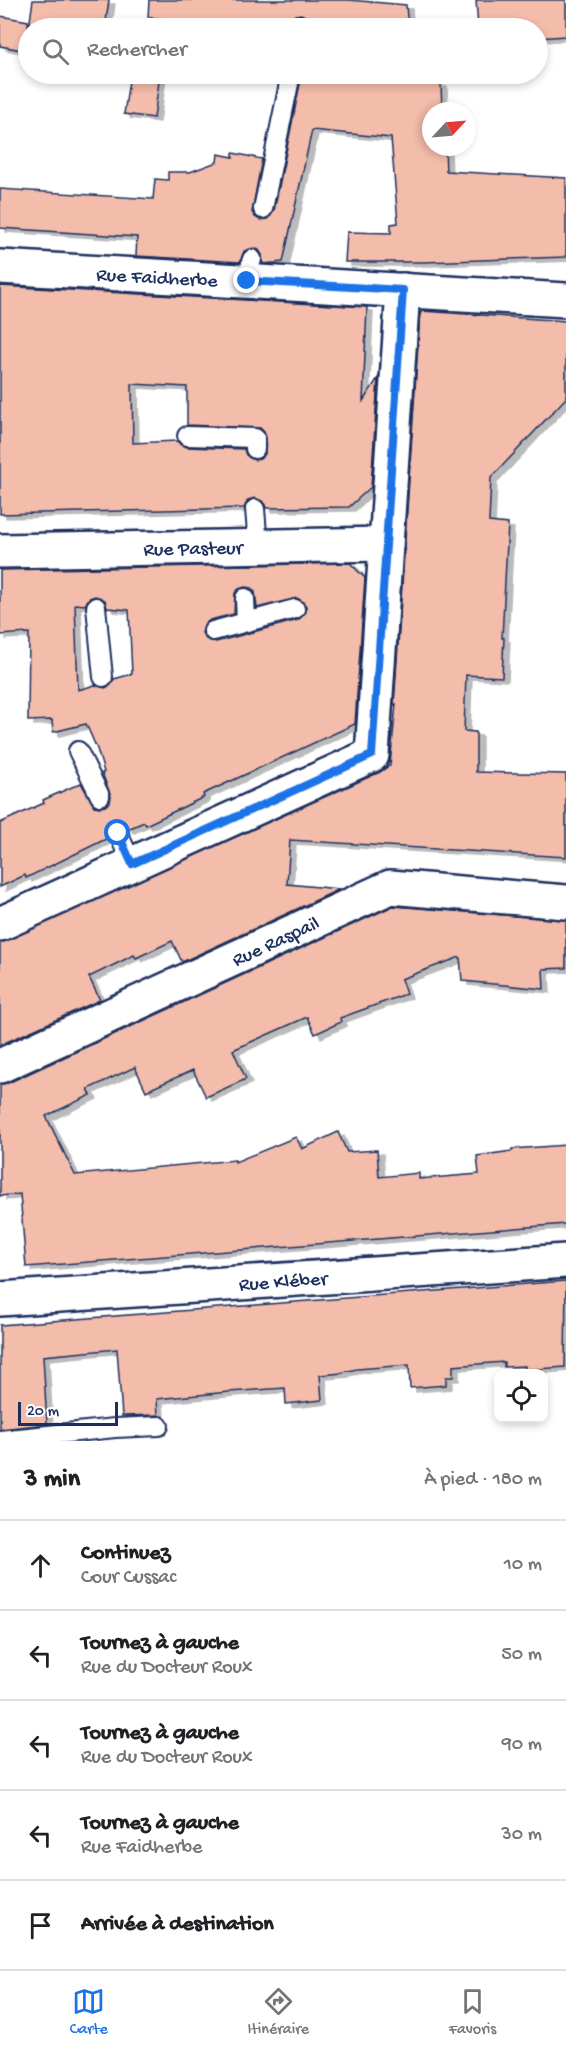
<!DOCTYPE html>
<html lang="fr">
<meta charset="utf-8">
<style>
:root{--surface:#fff;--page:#f6f6f6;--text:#202124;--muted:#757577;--line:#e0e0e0;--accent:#1a73e8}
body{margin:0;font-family:"Gochi Hand",sans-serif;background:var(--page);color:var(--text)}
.controls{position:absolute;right:18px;bottom:18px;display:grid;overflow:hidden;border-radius:12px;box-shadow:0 3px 9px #0003}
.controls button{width:54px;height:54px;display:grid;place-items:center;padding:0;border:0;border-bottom:2px solid var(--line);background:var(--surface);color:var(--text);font:30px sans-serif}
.compass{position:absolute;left:422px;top:102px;width:54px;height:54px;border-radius:50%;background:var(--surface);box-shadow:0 3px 9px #0003;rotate:64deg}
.scale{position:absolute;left:18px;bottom:15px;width:100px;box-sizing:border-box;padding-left:6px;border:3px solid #1b2f5e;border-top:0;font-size:16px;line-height:21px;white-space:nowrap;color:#1b2f5e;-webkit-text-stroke:4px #fff;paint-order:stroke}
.stop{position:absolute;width:18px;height:18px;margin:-14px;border:4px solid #1a73e8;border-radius:50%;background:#fff}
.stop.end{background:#1a73e8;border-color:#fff;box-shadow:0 2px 6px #0008}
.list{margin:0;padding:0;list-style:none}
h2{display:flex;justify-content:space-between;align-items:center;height:78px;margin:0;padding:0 24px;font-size:26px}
h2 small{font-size:20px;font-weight:400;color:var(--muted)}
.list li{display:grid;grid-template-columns:39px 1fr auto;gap:18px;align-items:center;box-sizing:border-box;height:90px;padding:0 24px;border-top:2px solid var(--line)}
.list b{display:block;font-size:22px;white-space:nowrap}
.list p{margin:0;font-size:20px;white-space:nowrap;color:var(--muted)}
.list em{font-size:20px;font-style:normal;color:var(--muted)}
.icon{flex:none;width:33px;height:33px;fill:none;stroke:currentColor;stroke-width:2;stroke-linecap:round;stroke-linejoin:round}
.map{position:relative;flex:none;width:566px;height:1441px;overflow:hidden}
.search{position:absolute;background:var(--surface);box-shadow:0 3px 9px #0003;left:18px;right:18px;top:18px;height:66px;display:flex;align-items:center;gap:15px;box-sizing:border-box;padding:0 21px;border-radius:33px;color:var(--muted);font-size:22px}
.sheet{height:528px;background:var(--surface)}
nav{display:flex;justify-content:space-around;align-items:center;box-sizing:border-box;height:84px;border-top:2px solid var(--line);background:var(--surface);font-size:16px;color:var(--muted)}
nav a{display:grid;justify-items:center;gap:3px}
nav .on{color:var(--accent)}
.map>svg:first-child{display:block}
.building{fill:#f4bcaa;stroke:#1b2f5e;stroke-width:1.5;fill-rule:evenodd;filter:url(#shadow)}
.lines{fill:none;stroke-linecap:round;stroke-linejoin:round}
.lane-casing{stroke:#1b2f5e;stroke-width:22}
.street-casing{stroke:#1b2f5e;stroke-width:38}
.secondary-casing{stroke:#1b2f5e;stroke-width:38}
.lane{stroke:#fff;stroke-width:18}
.street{stroke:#fff;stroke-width:33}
.secondary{stroke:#fff;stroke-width:33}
.route{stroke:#1a73e8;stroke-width:8}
.labels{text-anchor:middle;stroke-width:4.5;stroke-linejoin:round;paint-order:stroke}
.street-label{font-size:20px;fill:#1b2f5e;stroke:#fff}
</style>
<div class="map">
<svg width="566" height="1441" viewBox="0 0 566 1441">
<defs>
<filter id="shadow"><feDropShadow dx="6" dy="4" stdDeviation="0" flood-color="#0004"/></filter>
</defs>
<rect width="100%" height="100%" fill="#fff"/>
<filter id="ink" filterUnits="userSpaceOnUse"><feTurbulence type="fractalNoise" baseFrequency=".0167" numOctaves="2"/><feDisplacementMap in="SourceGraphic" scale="12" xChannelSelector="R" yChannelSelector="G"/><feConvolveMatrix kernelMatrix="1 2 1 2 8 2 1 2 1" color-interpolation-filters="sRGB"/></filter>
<g filter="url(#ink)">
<g class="building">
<path d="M33 0H109L105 28H29Z"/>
<path d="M149 0H349L406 5 408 28H311L309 19 301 14 295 15 291 19 289 28H235L148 17Z"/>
<path d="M476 0H566V36L537 38V28H478Z"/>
<path d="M0 16 28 21V51L0 46Z"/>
<path d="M130 74H160L154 118 124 114Z"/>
<path d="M302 74H360V79L441 83 442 111H431V147H445L446 171 566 178V257L424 262H345L347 232 391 233V224L398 223 391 138 312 130 283 262 263 264 262 255 259 250 254 248 244 251 240 262 136 256 137 237 0 228V189L153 199 155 179 168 180V172H190L217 162 218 154 233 157V153L262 159 252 212 255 217 260 220 267 219 274 211Z"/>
<path d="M0 286 367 307 363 401 378 378 371 487 349 507 266 508 264 502 255 498 248 500 244 508 0 514ZM132 384 187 387V425L260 428 264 432 266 437 265 454 260 459 254 460 246 455 244 449 187 447 181 445 177 441 133 443Z"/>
<path d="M422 311 566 321V398L491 478 489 522 508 524 502 638H504L502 677 466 675 464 731 476 732V772L566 774V857L290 840 287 884 340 889 182 962 172 941 136 958 134 955 89 977 100 1000 0 1045V943L380 772 390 765 396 704 394 705 420 314Z"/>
<path d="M350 563 365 578 355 724 203 794 204 797 146 825 144 822 128 829 120 822 113 823 107 831 108 838 26 878 25 875 0 887V823L44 803 43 800 81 783 94 806 100 807 105 806 110 802 111 796 102 773 104 772 97 749 86 724 53 732 52 720 28 721 29 633 0 635V570ZM245 587 251 588 255 592 257 608 297 598 302 601 306 606V612L298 620 216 642 206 639 202 633 205 624 210 620 234 614 235 593 239 589ZM95 596 105 600 107 608 129 610 132 674 114 679 110 686 105 688 95 685 78 690 75 604 85 605 89 598Z"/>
<path d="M393 906 566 920V968L543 969 544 989 462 981 460 957 401 979 406 994 340 1018 341 1022 315 1034 307 1017 233 1050 246 1079 206 1097 193 1070 146 1091 135 1067 88 1089 91 1095 46 1116 75 1175 235 1160V1162L296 1137 302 1149 338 1132 347 1152 377 1150 379 1177 419 1173V1179L479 1174 477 1156 512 1151V1149L566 1145V1224L26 1267 20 1194 0 1196V1084L8 1083Z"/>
<path d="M566 1281 565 1367 525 1370V1366L504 1367V1362L453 1366V1377H446V1385L410 1388 409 1365 357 1369 343 1372V1373L320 1375 322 1400 286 1404 285 1388 229 1392 157 1399 158 1415 122 1416 117 1349 43 1356 47 1424 0 1429V1325Z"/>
</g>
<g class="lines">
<defs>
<g id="lane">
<path d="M300 28V25"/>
<path d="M263 209 291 74"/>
<path d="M247 281 252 259"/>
<path d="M187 436 255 438V449"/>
<path d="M255 509 258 546"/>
<path d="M245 598 246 622"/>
<path d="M96 607 103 677"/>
<path d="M213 631 295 609"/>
<path d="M78 751 100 796"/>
<path d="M118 833 132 864"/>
<path d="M0 1440 115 1428 159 1426"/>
</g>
<g id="street">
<path d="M0 551 386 544"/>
<path d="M0 924 372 755 403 290"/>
<path d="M0 1066 390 887 566 902"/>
<path d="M0 1299 566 1261"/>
</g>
<path id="secondary" d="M0 267 566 300"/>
</defs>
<use href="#lane" class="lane-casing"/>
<use href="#street" class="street-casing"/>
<use href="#secondary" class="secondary-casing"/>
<use href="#lane" class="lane"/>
<use href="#street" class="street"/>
<use href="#secondary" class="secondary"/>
</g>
</g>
<g class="lines" filter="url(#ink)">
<path class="route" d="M118 833 132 864 372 755 403 290 247 281"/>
</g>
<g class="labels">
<g class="street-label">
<text transform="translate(157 276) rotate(3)" y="7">Rue Faidherbe</text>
<text transform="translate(193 547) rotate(-1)" y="7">Rue Pasteur</text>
<text transform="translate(275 940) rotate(-25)" y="7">Rue Raspail</text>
<text transform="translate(283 1280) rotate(-4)" y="7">Rue Kléber</text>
</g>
</g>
</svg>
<div class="controls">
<button><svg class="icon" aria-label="locate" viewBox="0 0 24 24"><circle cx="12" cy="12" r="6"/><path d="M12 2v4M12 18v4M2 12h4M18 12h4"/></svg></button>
</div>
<svg class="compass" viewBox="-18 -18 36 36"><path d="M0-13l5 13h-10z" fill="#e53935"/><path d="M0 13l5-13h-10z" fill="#757577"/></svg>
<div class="scale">20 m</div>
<div class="stop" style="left:118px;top:833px"></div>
<div class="stop end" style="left:247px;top:281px"></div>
<div class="search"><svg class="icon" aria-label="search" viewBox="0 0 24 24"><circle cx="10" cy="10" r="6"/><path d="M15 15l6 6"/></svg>Rechercher</div>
</div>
<section class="sheet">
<h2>3 min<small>À pied · 180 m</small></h2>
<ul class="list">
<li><svg class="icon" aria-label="ahead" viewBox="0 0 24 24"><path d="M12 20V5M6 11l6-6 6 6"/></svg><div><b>Continuez</b><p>Cour Cussac</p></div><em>10 m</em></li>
<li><svg class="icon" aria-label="left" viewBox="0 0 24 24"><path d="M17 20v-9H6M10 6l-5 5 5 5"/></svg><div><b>Tournez à gauche</b><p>Rue du Docteur Roux</p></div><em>50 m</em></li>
<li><svg class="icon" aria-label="left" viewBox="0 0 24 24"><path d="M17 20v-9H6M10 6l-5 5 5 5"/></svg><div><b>Tournez à gauche</b><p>Rue du Docteur Roux</p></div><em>90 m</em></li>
<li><svg class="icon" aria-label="left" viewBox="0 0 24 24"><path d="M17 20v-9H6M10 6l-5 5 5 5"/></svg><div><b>Tournez à gauche</b><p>Rue Faidherbe</p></div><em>30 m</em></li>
<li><svg class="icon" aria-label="arrive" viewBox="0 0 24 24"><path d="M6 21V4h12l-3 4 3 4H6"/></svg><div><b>Arrivée à destination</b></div></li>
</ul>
</section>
<nav>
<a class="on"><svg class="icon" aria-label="map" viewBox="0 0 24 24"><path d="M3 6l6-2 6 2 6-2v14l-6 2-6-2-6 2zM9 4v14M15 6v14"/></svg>Carte</a>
<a><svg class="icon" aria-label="directions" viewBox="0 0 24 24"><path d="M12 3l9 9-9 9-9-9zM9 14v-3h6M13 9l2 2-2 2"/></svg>Itinéraire</a>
<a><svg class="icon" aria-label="saved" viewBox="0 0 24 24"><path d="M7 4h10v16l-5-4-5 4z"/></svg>Favoris</a>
</nav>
